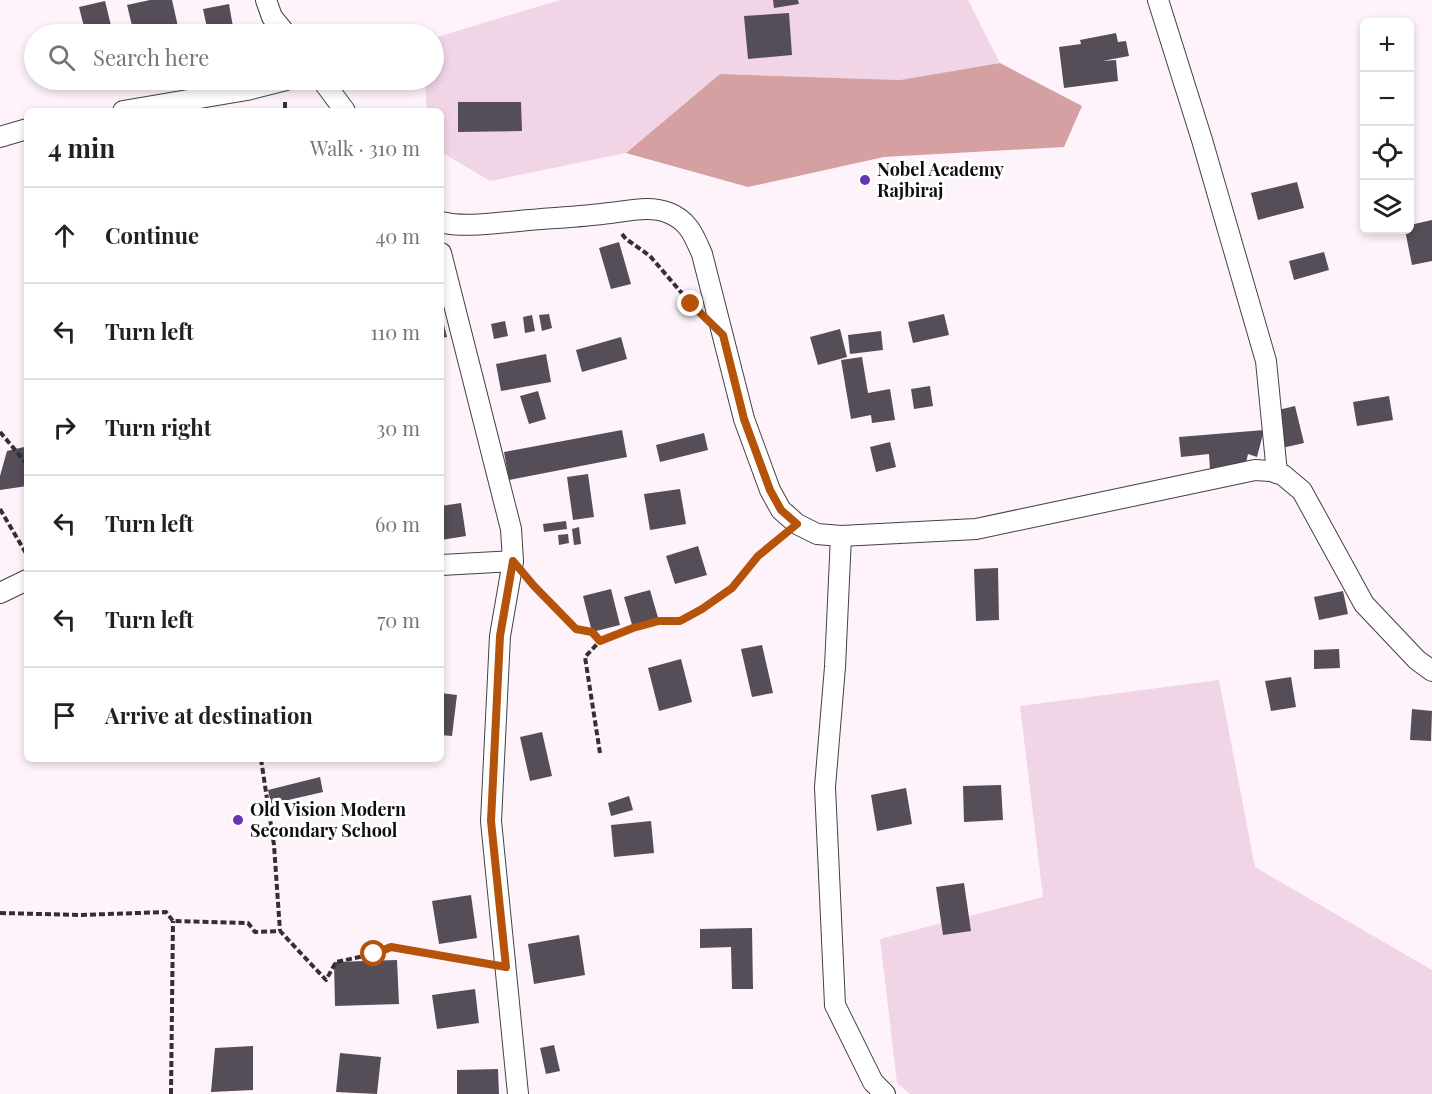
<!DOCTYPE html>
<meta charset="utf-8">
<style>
:root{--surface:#fff;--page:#f6f6f6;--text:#202124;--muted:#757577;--line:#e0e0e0}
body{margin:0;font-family:"Playfair Display",serif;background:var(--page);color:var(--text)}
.controls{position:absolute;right:18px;top:18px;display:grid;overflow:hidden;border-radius:9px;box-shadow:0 3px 9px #0003}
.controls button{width:54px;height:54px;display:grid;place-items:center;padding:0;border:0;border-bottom:2px solid var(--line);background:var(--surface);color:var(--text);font:30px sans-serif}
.stop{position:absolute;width:18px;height:18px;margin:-14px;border:4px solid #b45309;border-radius:50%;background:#fff}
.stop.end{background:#b45309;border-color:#fff;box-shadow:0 2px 6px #0008}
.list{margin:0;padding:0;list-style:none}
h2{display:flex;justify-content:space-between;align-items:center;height:78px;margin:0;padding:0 24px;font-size:26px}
h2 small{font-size:20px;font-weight:400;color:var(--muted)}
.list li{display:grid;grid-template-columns:39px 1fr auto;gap:18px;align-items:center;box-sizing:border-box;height:96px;padding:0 24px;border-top:2px solid var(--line)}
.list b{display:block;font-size:22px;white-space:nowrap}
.list em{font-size:20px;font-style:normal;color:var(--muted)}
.icon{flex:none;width:33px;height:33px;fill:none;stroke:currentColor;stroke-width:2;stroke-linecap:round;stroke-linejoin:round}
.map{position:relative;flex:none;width:1432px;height:1094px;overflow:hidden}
.search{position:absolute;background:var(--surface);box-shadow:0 3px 9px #0003;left:24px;top:24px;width:420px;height:66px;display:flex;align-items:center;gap:15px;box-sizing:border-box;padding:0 21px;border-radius:33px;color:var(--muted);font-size:22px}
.panel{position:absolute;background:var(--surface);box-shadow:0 3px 9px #0003;left:24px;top:108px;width:420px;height:654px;border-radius:9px}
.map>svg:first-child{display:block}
.farmland{fill:#f1d5e7}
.forest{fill:#d4a0a1}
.building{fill:#554d57}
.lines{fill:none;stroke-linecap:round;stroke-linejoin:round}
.street-casing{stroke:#424242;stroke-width:22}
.path{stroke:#313131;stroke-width:4;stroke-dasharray:6 3;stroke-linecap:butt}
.street{stroke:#fff;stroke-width:20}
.route{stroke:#b45309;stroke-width:8}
.poi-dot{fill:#6536b0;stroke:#fff;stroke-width:2}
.labels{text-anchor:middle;stroke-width:6;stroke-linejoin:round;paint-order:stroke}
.poi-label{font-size:18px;font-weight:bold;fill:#0f0f0f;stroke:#fff;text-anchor:start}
</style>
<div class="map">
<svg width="1432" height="1094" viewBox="0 0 1432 1094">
<rect width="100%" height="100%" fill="#fef3fb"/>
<g class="farmland">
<path d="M560 0H968L1000 63 900 80 720 74 626 153 490 181 441 152V111H427L425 80H434V38Z"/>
<path d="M1219 680 1255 867 1432 970V1094H910L897 1083 880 939 1043 897 1020 706Z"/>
</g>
<path class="forest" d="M1000 63 1082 106 1064 147 884 157 748 187 626 153 720 74 900 80Z"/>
<g class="building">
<path d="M150 0H172L179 31 159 34H134L127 5Z"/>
<path d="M773 0H798L799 4 774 8Z"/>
<path d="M105 1 113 34H109L97 24 84 27 79 7Z"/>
<path d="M229 4 233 27 208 33 203 9Z"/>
<path d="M789 13 792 55 748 59 744 16Z"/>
<path d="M1116 33 1118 42 1126 41 1129 56 1102 61 1116 60 1118 81 1064 88 1059 47 1081 44 1080 40Z"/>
<path d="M458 102H521L522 131 458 132Z"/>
<path d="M229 108V111H211V109Z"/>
<path d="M1297 182 1304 208 1258 220 1251 193Z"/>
<path d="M1432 220V261L1412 265 1405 230H1410V225Z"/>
<path d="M619 242 631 284 611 289 599 248Z"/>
<path d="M1324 252 1329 270 1294 280 1289 261Z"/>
<path d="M441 312 447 337 441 338Z"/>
<path d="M549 314 552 328 542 331 539 315Z"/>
<path d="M944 314 949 335 913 343 908 322Z"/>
<path d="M532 315 535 331 525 333 523 317Z"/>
<path d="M505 321 508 336 494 339 491 324Z"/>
<path d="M840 329 847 357 818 365 810 337Z"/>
<path d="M881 331 883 350 850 354 848 335Z"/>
<path d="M621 337 627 359 582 372 576 350Z"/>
<path d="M546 354 551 382 501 391 496 364Z"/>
<path d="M862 357 868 393 890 389 895 420 872 423 871 415 851 419 841 360Z"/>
<path d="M930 386 933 406 914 409 911 389Z"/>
<path d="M538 391 546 419 529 424 520 396Z"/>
<path d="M1389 396 1393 420 1357 426 1353 402Z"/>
<path d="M1295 406 1304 443 1282 448 1274 411Z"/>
<path d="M622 430 627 457 509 480 504 452Z"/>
<path d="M1264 430 1257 457 1248 454 1245 467 1210 470 1209 454 1181 457 1179 437Z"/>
<path d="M704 433 708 450 660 462 656 445Z"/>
<path d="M890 442 896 467 876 472 870 447Z"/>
<path d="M24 447 27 463V486L0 490V476L7 451Z"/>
<path d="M588 474 594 517 573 520 567 477Z"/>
<path d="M680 489 686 524 650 530 644 494Z"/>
<path d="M461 503 466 536 441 540V506Z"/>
<path d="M566 521 567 529 544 532 543 524Z"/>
<path d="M579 527 581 544 574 545 572 529Z"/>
<path d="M568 534 569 543 559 545 558 535Z"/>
<path d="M698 546 707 575 675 584 666 556Z"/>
<path d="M998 568 999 620 976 621 974 569Z"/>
<path d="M611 589 620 625 592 632 583 596Z"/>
<path d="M650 590 659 621 633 628 624 597Z"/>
<path d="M1343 591 1348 614 1319 620 1314 597Z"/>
<path d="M762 645 773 693 752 697 741 649Z"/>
<path d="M1339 649 1340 668 1314 669V650Z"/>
<path d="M681 659 692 702 659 711 648 668Z"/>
<path d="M1291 677 1296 707 1271 711 1265 681Z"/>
<path d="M441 693 457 695 452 736 441 735Z"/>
<path d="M1412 709 1432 711 1431 741 1410 740Z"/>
<path d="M542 732 552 776 530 781 520 737Z"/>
<path d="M320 777 323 792 271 804 268 790Z"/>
<path d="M1001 785 1003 820 964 822 963 786Z"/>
<path d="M906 788 912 824 877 831 871 795Z"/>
<path d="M629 796 633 810 611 816 608 803Z"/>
<path d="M651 821 654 853 614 857 611 825Z"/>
<path d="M964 883 971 931 943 935 936 887Z"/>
<path d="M471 895 477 938 439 944 432 901Z"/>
<path d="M752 928 753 989H732L731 947 700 948V929Z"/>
<path d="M579 935 585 975 534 984 528 944Z"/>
<path d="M397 960 399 1004 335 1006 334 962Z"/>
<path d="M475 989 479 1023 437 1029 432 995Z"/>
<path d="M554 1045 560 1071 546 1074 540 1048Z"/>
<path d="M253 1046V1090L211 1092 215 1048Z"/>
<path d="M340 1053 381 1057 377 1094 336 1092Z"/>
<path d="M498 1069 499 1094H457V1070Z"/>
</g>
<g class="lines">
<defs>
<g id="street">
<path d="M266 0 272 17 286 34"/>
<path d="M1158 0 1202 140 1266 361 1277 473"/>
<path d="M322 80 345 111"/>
<path d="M123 111 247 90 286 80"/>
<path d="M0 137 27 129"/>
<path d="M441 222C464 228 495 223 519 221 549 218 580 217 610 213 629 211 650 205 669 213 689 221 694 236 702 254L744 419 770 490 781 510 797 524 817 534 841 536 976 529 1255 470 1271 471 1283 475 1302 491 1364 604 1417 660 1432 671"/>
<path d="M441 253 511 529 513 561 500 636 491 821 518 1094"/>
<path d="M841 536 835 667 825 787 835 1005 873 1082 885 1094"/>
<path d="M441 565 513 561"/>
<path d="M0 593 27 580"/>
</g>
</defs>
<use href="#street" class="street-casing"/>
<g class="path">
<path d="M285 102V111"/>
<path d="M622 234 626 239 650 256 692 305"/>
<path d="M0 432 27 464"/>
<path d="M0 509 27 555"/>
<path d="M531 583 577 629 592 632 600 641"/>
<path d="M600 753 585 657 600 641 633 628 659 621H680L702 609 732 588 758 556 780 538"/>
<path d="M261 759 274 845 280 931"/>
<path d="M0 913 81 915 166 912 173 921 248 923 255 932 280 931 326 980 336 962 374 954 391 947 483 963"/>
<path d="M171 1094 173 921"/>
</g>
<use href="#street" class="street"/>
</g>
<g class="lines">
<path class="route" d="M374 954 391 947 506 967 491 821 500 636 513 561 534 586 576 629 592 632 600 641 633 628 659 621H680L702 609 732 588 758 556 797 524 781 510 770 490 744 419 723 335 691 304"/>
</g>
<g class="poi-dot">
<circle cx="865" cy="180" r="6"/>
<circle cx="238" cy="820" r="6"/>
</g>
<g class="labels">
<g class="poi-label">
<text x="877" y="176">Nobel Academy<tspan x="877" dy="21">Rajbiraj</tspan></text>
<text x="250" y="816">Old Vision Modern<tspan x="250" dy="21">Secondary School</tspan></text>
</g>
</g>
</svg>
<div class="controls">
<button>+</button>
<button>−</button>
<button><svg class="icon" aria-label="locate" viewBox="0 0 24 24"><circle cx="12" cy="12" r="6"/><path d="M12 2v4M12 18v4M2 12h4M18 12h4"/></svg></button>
<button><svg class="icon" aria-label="layers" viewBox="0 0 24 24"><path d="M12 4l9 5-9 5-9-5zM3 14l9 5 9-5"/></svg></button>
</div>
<div class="stop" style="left:374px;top:954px"></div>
<div class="stop end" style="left:691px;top:304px"></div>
<div class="search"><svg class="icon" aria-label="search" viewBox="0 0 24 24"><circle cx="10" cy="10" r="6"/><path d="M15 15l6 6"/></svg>Search here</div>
<section class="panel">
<h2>4 min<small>Walk · 310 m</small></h2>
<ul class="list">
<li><svg class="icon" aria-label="ahead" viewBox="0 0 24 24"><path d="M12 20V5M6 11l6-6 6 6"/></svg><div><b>Continue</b></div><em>40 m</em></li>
<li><svg class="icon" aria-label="left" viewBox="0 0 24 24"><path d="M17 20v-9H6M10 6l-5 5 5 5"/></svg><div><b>Turn left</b></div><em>110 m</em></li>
<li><svg class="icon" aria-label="right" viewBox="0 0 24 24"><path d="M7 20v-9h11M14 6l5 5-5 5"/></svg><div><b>Turn right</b></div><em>30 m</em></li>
<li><svg class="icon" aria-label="left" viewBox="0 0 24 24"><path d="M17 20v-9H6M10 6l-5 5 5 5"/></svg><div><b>Turn left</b></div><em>60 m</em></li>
<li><svg class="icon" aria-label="left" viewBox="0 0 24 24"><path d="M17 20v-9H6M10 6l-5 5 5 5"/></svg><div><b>Turn left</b></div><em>70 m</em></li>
<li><svg class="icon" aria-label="arrive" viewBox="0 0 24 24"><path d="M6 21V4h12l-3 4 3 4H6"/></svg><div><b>Arrive at destination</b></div></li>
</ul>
</section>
</div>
